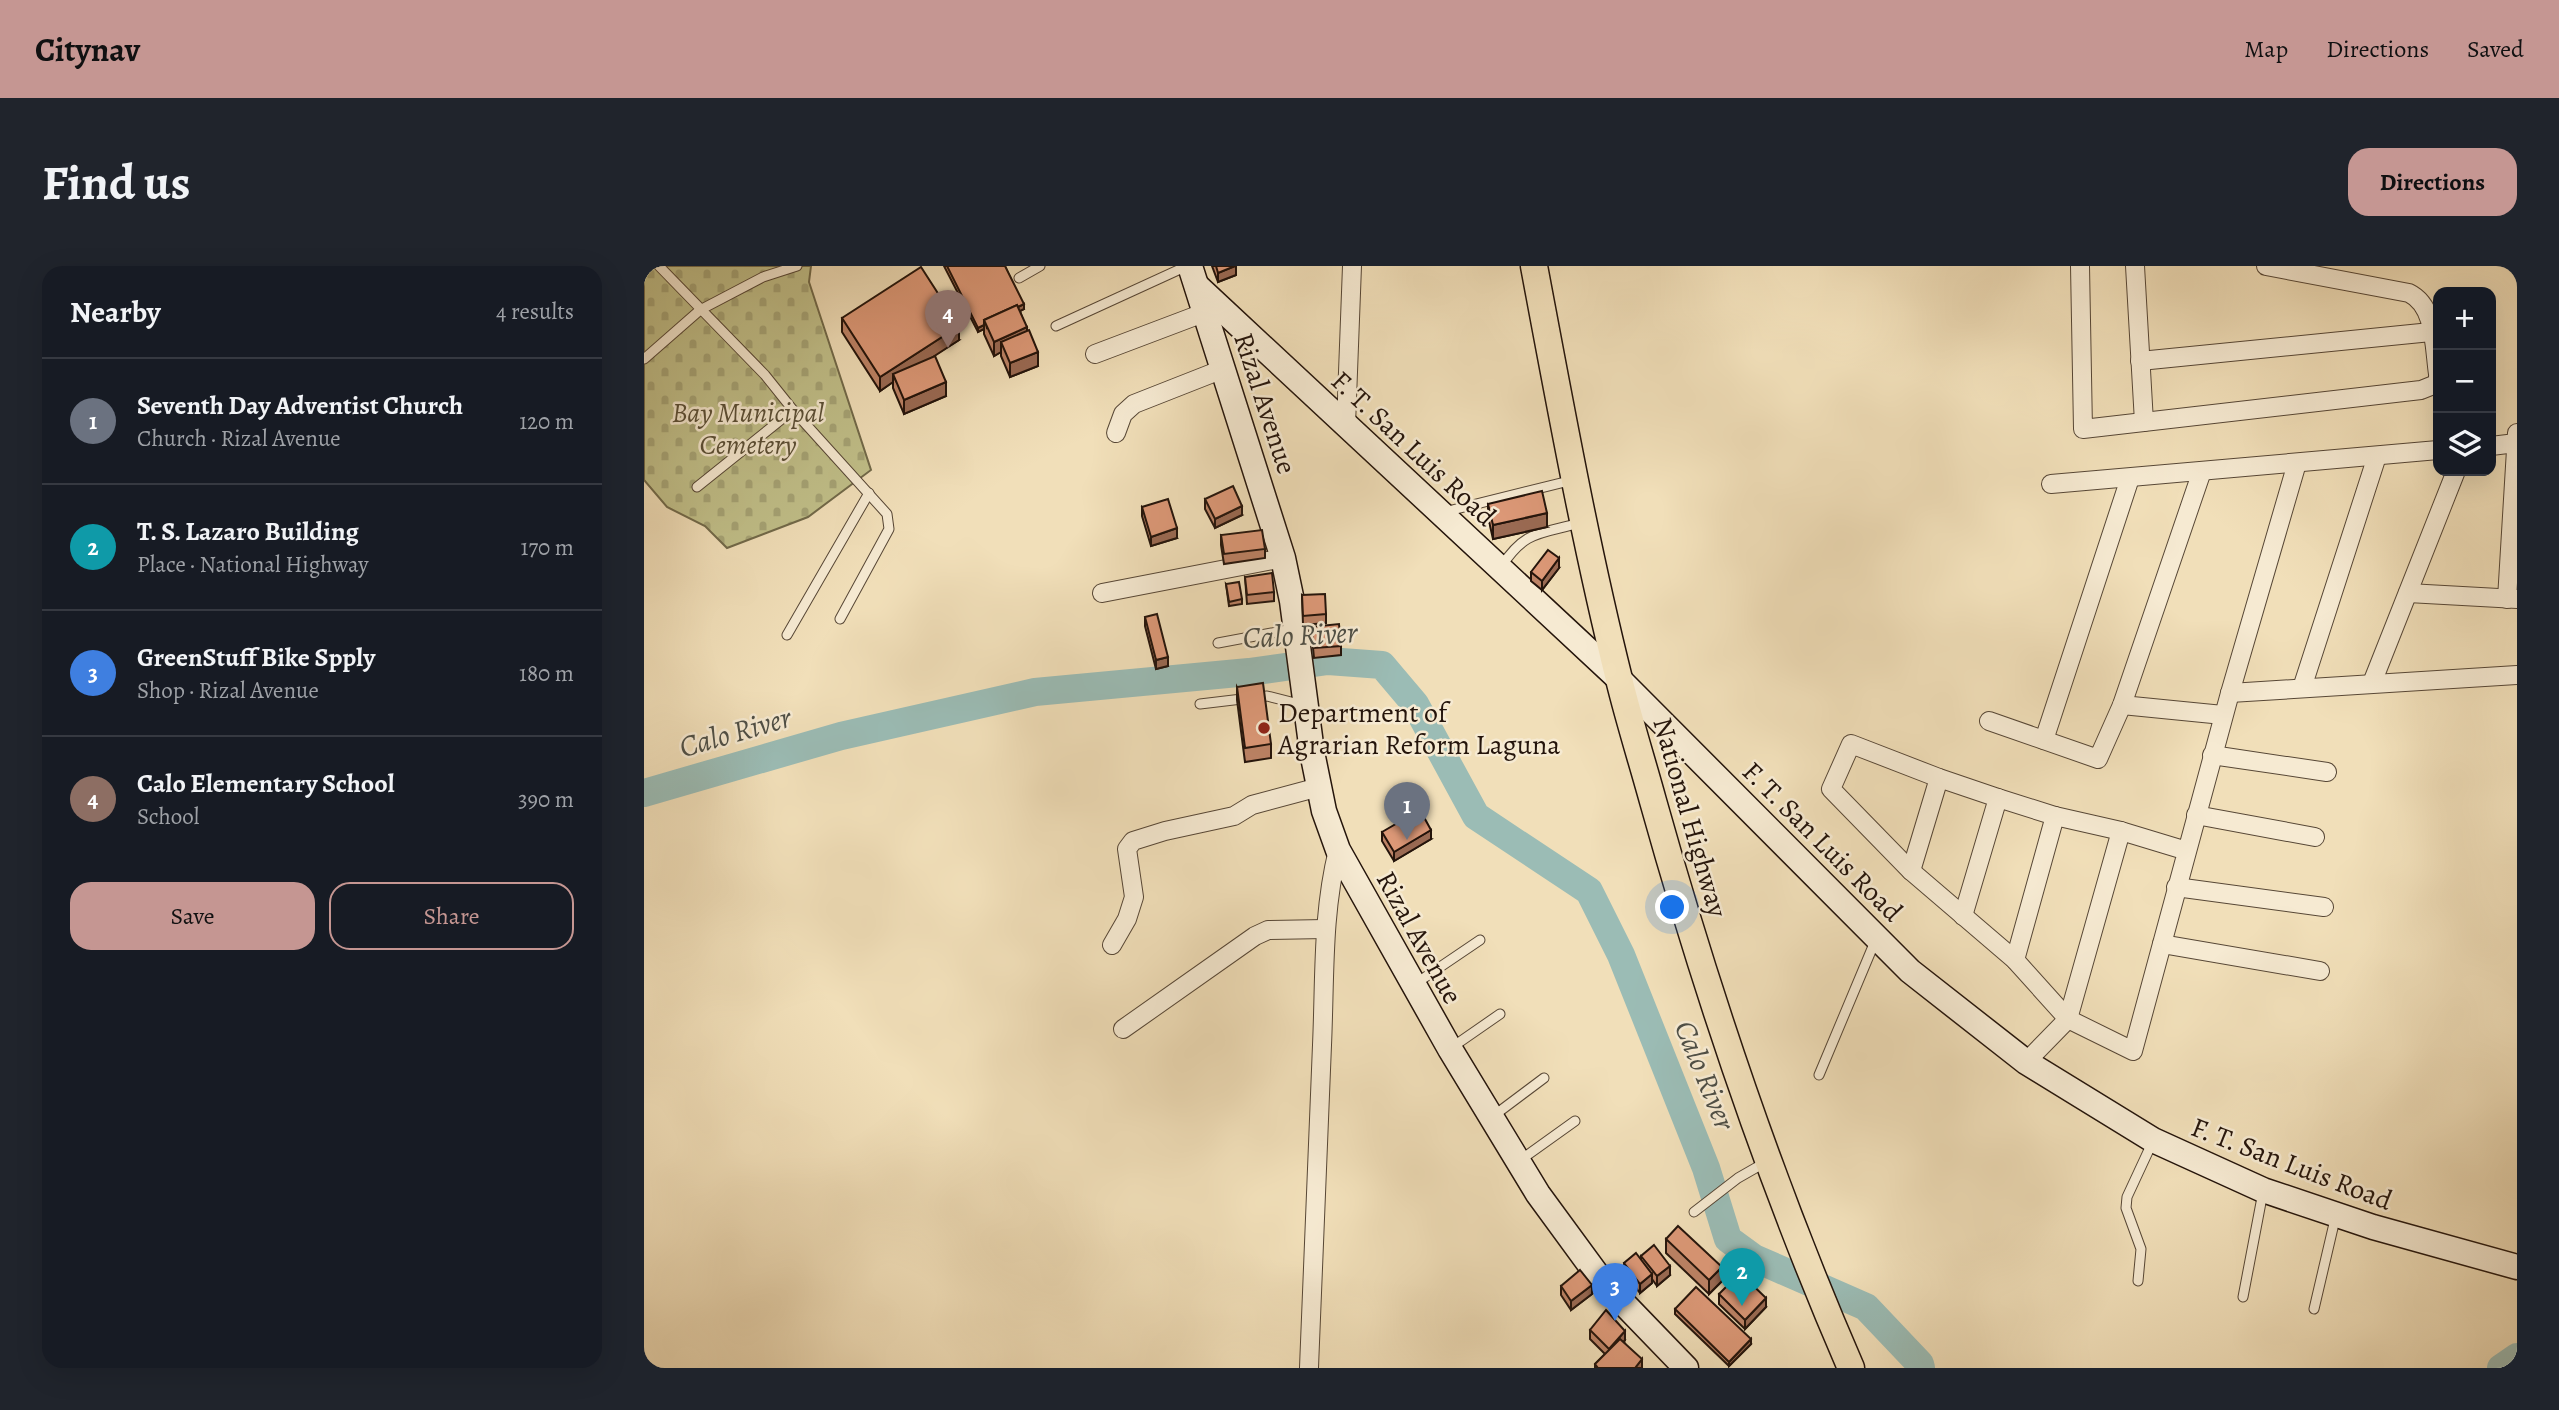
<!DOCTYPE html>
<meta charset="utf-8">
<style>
:root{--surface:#171b24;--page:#20242c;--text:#f1f3f6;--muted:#9ea1a6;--line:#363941;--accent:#c59692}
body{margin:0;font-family:Alegreya,serif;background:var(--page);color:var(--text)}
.controls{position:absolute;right:21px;top:21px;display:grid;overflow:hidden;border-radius:14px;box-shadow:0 7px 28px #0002}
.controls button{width:63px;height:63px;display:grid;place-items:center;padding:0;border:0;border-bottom:2px solid var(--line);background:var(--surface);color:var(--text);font:35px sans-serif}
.you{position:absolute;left:1029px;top:642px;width:24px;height:24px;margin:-18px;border:5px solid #fff;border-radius:50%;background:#1a73e8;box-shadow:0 0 0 10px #1a73e833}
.badge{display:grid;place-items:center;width:46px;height:46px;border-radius:50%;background:var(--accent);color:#fff;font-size:23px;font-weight:700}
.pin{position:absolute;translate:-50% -58px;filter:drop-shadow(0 2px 4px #0008)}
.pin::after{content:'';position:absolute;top:37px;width:24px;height:21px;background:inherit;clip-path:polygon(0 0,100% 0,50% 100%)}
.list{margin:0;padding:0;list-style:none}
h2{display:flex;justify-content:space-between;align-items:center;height:91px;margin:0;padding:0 28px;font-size:30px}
h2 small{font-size:23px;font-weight:400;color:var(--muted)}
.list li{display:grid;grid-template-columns:46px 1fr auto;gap:21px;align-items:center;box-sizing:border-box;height:126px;padding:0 28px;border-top:2px solid var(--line)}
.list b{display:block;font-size:26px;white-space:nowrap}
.list p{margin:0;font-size:23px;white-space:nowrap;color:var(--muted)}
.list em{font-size:23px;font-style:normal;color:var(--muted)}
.actions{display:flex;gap:14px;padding:21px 28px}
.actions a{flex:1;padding:16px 0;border:2px solid var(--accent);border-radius:21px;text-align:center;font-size:24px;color:var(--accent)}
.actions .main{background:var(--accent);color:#111}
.icon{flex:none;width:38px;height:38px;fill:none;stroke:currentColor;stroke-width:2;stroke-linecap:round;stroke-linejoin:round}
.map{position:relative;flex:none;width:1873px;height:1102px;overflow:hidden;border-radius:21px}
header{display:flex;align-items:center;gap:42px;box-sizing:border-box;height:98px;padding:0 35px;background:var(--accent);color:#111}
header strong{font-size:33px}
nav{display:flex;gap:38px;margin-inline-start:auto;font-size:24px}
.intro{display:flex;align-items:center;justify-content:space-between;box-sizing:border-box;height:168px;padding:0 42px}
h1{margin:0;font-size:49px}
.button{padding:18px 32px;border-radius:21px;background:var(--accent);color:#111;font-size:24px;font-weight:700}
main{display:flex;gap:42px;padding:0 42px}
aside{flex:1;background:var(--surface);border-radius:21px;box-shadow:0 7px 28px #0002}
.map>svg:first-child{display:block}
.cemetery{fill:url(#cemetery-stones);stroke:#726a4a;stroke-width:2}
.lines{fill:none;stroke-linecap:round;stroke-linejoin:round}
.river{stroke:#9bbcb5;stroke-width:28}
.lane-casing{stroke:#574736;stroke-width:11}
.street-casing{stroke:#574736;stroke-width:20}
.secondary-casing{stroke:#24140b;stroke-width:27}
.primary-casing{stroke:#24140b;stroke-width:29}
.lane{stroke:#f6ead2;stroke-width:9}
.street{stroke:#f6ead2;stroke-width:18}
.secondary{stroke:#f6ead2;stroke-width:24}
.primary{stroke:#f1dfb9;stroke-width:26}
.wall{fill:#bd8366;stroke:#24140b;stroke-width:2}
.shaded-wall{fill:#9a6a53;stroke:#24140b;stroke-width:2}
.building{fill:#dc9877;stroke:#24140b;stroke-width:2}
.poi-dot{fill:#8f2418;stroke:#f6ead2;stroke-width:2.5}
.labels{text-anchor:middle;stroke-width:5;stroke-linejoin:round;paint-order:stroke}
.street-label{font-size:28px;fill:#24140b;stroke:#f6ead2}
.park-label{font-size:28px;font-style:italic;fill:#5b5037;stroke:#f6ead2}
.poi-label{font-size:28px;fill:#24140b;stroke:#f6ead2;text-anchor:start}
.water-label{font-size:30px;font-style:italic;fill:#4e4f46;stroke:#f6ead2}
</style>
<header>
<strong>Citynav</strong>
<nav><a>Map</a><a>Directions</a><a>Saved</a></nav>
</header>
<div class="intro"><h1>Find us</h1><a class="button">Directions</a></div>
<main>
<aside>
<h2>Nearby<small>4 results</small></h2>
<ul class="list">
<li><span class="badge" style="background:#6b7280">1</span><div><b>Seventh Day Adventist Church</b><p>Church · Rizal Avenue</p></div><em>120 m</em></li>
<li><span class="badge" style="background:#0f9aa8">2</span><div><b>T. S. Lazaro Building</b><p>Place · National Highway</p></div><em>170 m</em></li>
<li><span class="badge" style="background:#3f7fe0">3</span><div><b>GreenStuff Bike Spply</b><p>Shop · Rizal Avenue</p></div><em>180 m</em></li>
<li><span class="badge" style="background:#8d6e63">4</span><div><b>Calo Elementary School</b><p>School</p></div><em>390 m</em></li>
</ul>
<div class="actions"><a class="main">Save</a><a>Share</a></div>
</aside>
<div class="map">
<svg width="1873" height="1102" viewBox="0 0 1873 1102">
<defs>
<pattern id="cemetery-stones" width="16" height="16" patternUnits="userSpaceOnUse" patternTransform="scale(1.75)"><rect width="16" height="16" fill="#c1c08a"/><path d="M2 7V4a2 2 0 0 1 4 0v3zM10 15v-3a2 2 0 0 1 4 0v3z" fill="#a6a476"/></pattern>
</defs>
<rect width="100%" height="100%" fill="#f1dfb9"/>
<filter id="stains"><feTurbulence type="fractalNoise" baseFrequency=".00286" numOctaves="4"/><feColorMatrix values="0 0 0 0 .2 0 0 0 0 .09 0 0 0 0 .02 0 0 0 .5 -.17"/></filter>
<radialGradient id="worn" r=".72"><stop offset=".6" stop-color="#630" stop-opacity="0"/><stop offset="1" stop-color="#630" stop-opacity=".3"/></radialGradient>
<path class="cemetery" d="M0 0H167L165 16 227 204 164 251 83 282 61 260 23 241 0 214Z"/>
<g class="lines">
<g class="river">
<path d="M0 527 197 470 391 426 605 406 684 395 738 399 771 438 832 550 945 625 977 689 1062 902 1084 973 1110 992 1222 1041 1276 1098 1277 1102"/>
<path d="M1857 1102 1873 1091"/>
</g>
<defs>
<g id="lane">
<path d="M15 0 121 109 149 144 243 248 245 263 196 353"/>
<path d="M375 12 396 0"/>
<path d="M412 60 543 0"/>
<path d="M0 93 56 44 119 11 153 0"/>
<path d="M53 221 149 144"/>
<path d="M800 246 929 214"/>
<path d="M857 301C881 264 896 268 936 257"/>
<path d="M143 369 225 227"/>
<path d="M574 377 649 363"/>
<path d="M556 438 623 430 659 439"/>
<path d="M771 718 836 674"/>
<path d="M807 782 856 748"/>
<path d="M1175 809 1232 673"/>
<path d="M848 851 900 812"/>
<path d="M875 895 931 855"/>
<path d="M1050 946 1094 912 1122 896"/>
<path d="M1494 1015 1497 983 1482 942 1483 931 1509 875"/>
<path d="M1599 1031 1619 926"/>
<path d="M1670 1043 1692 949"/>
</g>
<g id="street">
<path d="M1436 0 1439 163 1777 124 1792 118 1794 112"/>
<path d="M1491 0 1500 156"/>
<path d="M1622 0 1765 27C1792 40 1790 82 1794 108"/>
<path d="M451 88 562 46"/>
<path d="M1496 95 1787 66"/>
<path d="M702 159 708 0"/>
<path d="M472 167 479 148 490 138 579 103"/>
<path d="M1847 180 1872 177"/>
<path d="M1407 218 1794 184"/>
<path d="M458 327 639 292"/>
<path d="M1764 327 1873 333"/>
<path d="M1863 333 1873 167"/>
<path d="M1728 417 1812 205"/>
<path d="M1658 422 1733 190"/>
<path d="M1586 427 1873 409"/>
<path d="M1478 439 1579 449"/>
<path d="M1345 455 1454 493 1478 439 1558 205"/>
<path d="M1400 474 1486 212"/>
<path d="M1568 489 1683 506"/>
<path d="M1552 549 1671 571"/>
<path d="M1543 585 1477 565 1411 550 1354 532 1295 512 1207 478 1187 523 1267 605 1371 694 1424 753 1489 785 1586 427 1653 197"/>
<path d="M1267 605 1295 512"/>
<path d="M1532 621 1680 641"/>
<path d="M1319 650 1354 532"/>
<path d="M1518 678 1676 705"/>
<path d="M468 679 483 653 490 631 483 583 489 575 521 565 590 550 608 539 675 521"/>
<path d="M1371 694 1411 550"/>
<path d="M479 763 611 670 624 664 681 663"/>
<path d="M1382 796 1424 753 1477 565"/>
<path d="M665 1102C669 994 674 886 678 779 681 712 678 648 694 584"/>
</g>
<g id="secondary">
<path d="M546 0 639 292 648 335 668 486 680 545 694 584 806 783 894 928 957 1014 1042 1102"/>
<path d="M553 20 975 413 1266 705 1382 796 1509 874 1619 924 1729 961 1873 1001"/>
</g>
<path id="primary" d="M890 0C916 138 941 277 975 413 985 454 998 495 1009 535 1063 728 1127 918 1207 1102"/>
</defs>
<use href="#lane" class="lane-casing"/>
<use href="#street" class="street-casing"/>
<use href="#secondary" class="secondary-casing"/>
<use href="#primary" class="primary-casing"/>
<use href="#lane" class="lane"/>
<use href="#street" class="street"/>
<use href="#secondary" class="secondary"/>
<use href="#primary" class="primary"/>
</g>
<g class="wall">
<path d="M300 0H361L380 43 376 45 394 100 366 111 357 90V86L350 90 340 68V63L334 66Z"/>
<path d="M568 0H592V9L574 16Z"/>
<path d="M198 52 315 74 286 92 302 130 260 148 249 122V116L236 125 198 66Z"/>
<path d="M561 233 598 249 571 262 561 243Z"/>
<path d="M844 238 903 261 849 273 844 251Z"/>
<path d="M498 241 533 272 507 280 498 250Z"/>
<path d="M577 269 621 283V292L580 298 577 279Z"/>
<path d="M915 302 898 324 887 315V306Z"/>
<path d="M601 311 630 326V335L603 338Z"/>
<path d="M582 318 598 333V338L585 340Z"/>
<path d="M658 329 682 348V357L659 359Z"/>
<path d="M501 351 524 400 512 403 501 360Z"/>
<path d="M667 361 697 380V389L670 392Z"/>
<path d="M593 421 627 478V492L601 496 593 434Z"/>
<path d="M738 566 787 573 750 595 738 575Z"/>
<path d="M1022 973 1078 1015 1065 1028 1022 987Z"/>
<path d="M997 990 1026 1009 1013 1020 1008 1013V1017L996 1027 980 1006V997L997 994Z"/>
<path d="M917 1020 948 1028 927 1044 917 1029Z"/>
<path d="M1075 1028 1122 1041 1101 1063 1075 1038Z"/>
<path d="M1031 1043 1107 1078 1085 1100 1031 1048Z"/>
<path d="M946 1064 981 1074 980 1076 998 1102H951V1098L961 1088 946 1073Z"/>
</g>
<g class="shaded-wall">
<path d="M591 0H592V9L574 16V7Z"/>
<path d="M380 38V43L343 62 342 58Z"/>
<path d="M340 59V63L334 66V62Z"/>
<path d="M315 60V74L252 115 249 108V116L236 125V111Z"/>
<path d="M383 61V75L357 76V86L350 90V76Z"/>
<path d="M394 86V100L366 111V97Z"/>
<path d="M302 116V130L260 148V134Z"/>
<path d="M598 240V249L571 262V253Z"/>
<path d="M903 247V261L849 273V259Z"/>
<path d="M533 262V272L507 280V271Z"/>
<path d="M915 292V302L898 324V315Z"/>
<path d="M524 391V400L512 403V394Z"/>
<path d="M787 564V573L750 595V586Z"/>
<path d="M1026 1000V1009L1013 1020V1010Z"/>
<path d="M1078 1001V1015L1065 1028V1014Z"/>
<path d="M1008 1008V1017L996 1027V1018Z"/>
<path d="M948 1019V1028L927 1044V1035Z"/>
<path d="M1122 1032V1041L1101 1063V1054Z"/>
<path d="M981 1065V1074L965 1092V1083Z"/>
<path d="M1107 1073V1078L1085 1100V1096Z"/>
<path d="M998 1093V1102H991Z"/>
</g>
<g class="building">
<path d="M303 0H361L380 38 374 41 373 39 340 54V59L334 62Z"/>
<path d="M572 0H591L574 7Z"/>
<path d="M277 1 315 60 236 111 198 52Z"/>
<path d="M373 39 383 61 350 76 340 54Z"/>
<path d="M385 64 394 86 366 97 357 76Z"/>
<path d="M291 90 302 116 260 134 249 108Z"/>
<path d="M589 220 598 240 571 253 561 233Z"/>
<path d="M898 225 903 247 849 259 844 238Z"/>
<path d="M524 233 533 262 507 271 498 241Z"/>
<path d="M618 264 621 283 580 288 577 269Z"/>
<path d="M904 284 915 292 898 315 887 306Z"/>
<path d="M628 307 630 326 603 329 601 311Z"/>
<path d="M595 316 598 333 585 336 582 318Z"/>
<path d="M681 328 682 348 659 350 658 329Z"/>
<path d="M513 348 524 391 512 394 501 351Z"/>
<path d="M695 358 697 380 670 382 667 361Z"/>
<path d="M619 417 627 478 601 482 593 421Z"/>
<path d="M776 544 787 564 750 586 738 566Z"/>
<path d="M1034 960 1078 1001 1065 1014 1022 973Z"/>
<path d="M1010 979 1026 1000 1013 1010 997 990Z"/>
<path d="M992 987 1008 1008 996 1018 980 997Z"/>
<path d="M936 1004 948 1019 927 1035 917 1020Z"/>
<path d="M1096 1007 1122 1032 1101 1054 1075 1028Z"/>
<path d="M1052 1021 1107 1073 1085 1096 1031 1043Z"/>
<path d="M962 1044 981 1065 965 1083 946 1064Z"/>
<path d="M976 1073 998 1093 991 1102H954L951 1098Z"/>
</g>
<circle class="poi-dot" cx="620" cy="462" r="7"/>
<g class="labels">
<g class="street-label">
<text transform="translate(622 137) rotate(72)" y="10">Rizal Avenue</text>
<text transform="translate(770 182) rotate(43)" y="10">F. T. San Luis Road</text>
<text transform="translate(1047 551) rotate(74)" y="10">National Highway</text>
<text transform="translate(1179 575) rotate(45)" y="10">F. T. San Luis Road</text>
<text transform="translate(776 671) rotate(61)" y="10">Rizal Avenue</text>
<text transform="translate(1648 897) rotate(21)" y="10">F. T. San Luis Road</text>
</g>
<g class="park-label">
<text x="104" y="156">Bay Municipal<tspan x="104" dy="32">Cemetery</tspan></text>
</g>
<g class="poi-label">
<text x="634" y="456">Department of<tspan x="634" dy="32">Agrarian Reform Laguna</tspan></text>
</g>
<g class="water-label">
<text transform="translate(656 369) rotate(-3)" y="10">Calo River</text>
<text transform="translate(91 466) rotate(-16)" y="10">Calo River</text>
<text transform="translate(1061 809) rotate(68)" y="10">Calo River</text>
</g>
</g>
<rect width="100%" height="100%" filter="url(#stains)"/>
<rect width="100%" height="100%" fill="url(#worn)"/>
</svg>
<div class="controls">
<button>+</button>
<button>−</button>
<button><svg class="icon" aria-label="layers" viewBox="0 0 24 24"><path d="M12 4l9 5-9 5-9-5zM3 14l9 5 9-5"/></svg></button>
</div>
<div class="you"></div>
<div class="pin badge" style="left:763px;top:574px;background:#6b7280">1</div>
<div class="pin badge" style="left:1098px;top:1040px;background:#0f9aa8">2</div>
<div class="pin badge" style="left:971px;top:1055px;background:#3f7fe0">3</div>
<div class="pin badge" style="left:304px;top:82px;background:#8d6e63">4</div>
</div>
</main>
